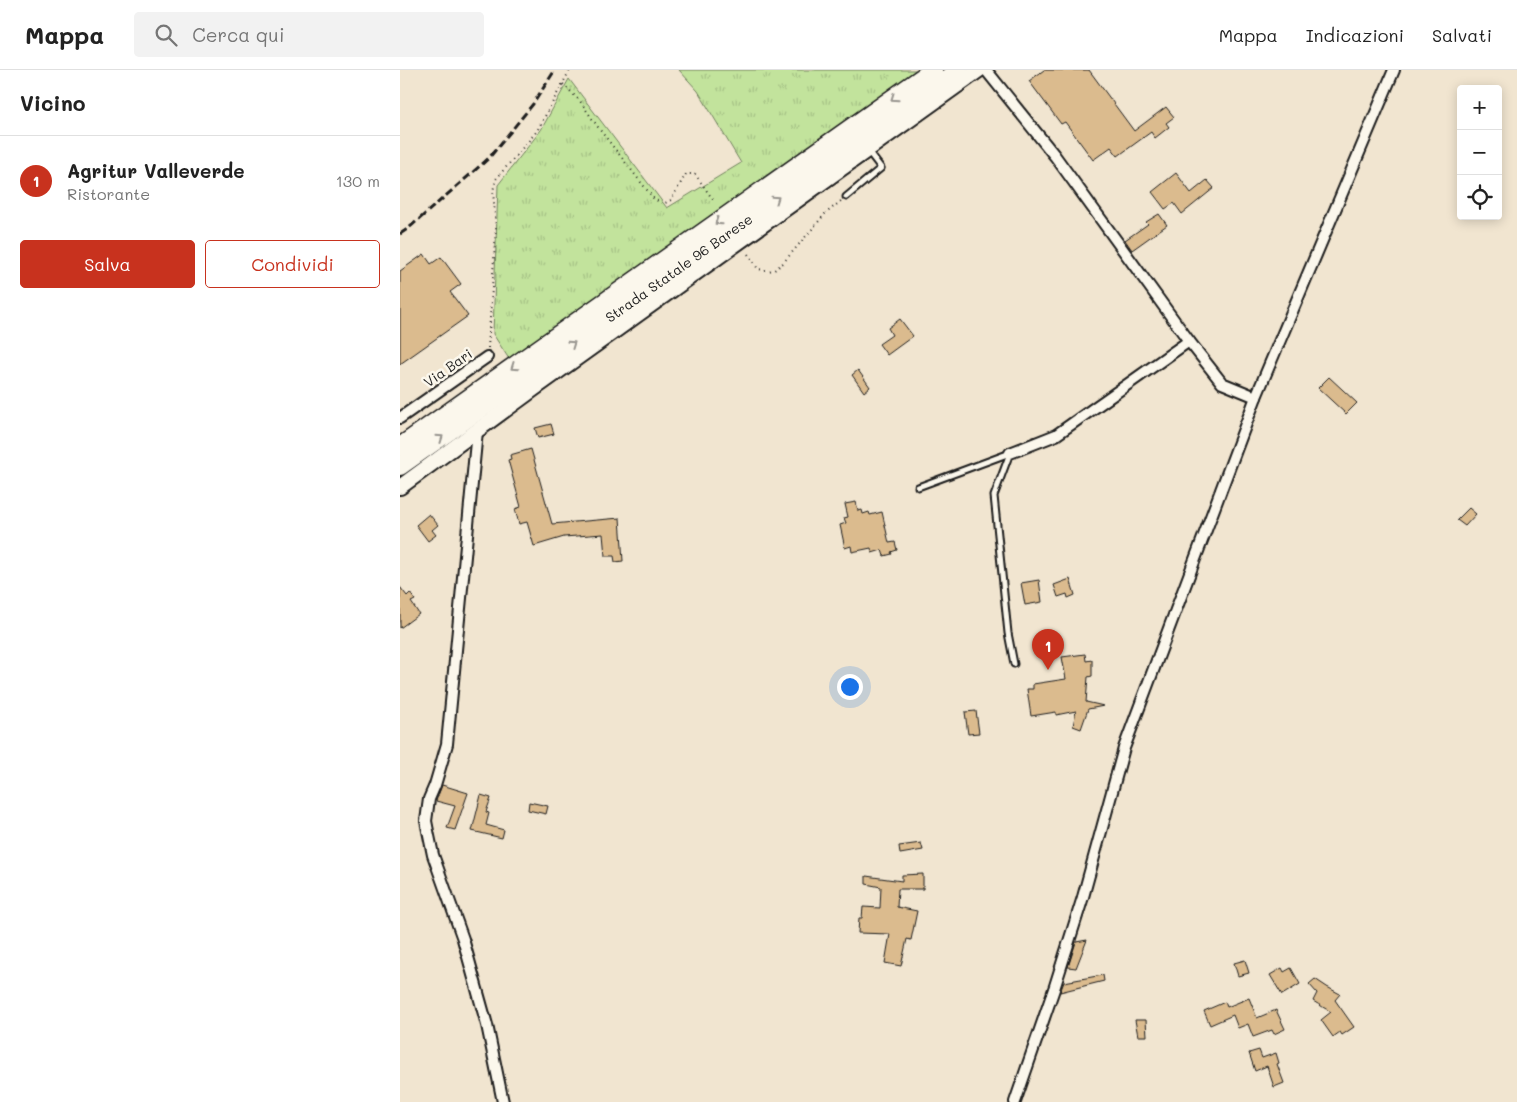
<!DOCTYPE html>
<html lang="it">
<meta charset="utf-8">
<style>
:root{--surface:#fff;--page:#f2f2f2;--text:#222;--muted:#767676;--line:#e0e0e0;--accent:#c8321e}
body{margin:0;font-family:Mali,sans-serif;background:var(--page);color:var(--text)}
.controls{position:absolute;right:15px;top:15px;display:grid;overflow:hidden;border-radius:5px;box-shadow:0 2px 12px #0003}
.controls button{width:45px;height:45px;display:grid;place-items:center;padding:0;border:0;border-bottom:1px solid var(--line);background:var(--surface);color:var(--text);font:25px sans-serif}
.you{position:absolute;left:449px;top:616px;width:18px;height:18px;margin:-12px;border:4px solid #fff;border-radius:50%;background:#1a73e8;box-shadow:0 0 0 8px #1a73e833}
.badge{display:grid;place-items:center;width:32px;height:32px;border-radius:50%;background:var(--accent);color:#fff;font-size:16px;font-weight:700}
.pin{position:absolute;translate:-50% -41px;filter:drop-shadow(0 1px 2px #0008)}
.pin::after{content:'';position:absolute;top:26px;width:18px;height:15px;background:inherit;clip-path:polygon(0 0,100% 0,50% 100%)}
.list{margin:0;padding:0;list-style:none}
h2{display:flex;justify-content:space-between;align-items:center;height:65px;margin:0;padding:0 20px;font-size:21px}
h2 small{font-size:16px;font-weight:400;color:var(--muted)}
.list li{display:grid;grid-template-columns:32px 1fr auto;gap:15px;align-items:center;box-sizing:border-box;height:90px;padding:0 20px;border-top:1px solid var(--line)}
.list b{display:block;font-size:19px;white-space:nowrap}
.list p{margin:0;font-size:16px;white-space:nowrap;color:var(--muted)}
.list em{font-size:16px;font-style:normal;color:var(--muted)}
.actions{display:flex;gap:10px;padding:15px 20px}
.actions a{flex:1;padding:11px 0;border:1px solid var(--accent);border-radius:5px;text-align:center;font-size:18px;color:var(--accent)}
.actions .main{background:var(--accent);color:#fff}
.icon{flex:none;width:28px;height:28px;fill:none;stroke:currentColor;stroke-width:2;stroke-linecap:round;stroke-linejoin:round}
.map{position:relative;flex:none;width:1117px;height:1032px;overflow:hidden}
header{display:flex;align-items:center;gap:30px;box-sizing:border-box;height:70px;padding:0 25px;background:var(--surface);border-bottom:1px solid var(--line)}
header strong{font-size:24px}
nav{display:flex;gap:28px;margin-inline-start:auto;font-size:18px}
.search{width:350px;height:45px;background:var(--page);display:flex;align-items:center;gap:12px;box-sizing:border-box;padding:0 18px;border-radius:5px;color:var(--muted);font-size:19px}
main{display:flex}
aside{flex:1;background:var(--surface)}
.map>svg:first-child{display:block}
.grass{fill:url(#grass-tufts);stroke:#6f805c}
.building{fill:#dbbb8e;stroke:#1c1c1c}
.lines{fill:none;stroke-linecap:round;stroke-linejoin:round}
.service-casing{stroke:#1c1c1c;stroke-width:9}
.minor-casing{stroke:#1c1c1c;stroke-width:14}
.tertiary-casing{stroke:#1c1c1c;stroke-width:18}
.trunk-casing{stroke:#1c1c1c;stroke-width:21}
.path{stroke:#1c1c1c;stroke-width:2;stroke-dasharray:1 4;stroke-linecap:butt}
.service{stroke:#fbf7ec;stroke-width:5}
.minor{stroke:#fbf7ec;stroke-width:10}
.tertiary{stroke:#fbf7ec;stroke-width:14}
.trunk{stroke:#fbf7ec;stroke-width:18}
.rail{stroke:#1c1c1c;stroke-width:3;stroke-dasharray:8 4;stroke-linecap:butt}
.oneway{stroke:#97948e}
.labels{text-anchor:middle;stroke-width:5;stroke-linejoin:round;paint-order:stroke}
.street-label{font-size:14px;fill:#1c1c1c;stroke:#fbf7ec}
</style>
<header>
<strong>Mappa</strong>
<div class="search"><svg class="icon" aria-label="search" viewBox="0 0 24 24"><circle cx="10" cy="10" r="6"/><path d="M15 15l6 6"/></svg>Cerca qui</div>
<nav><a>Mappa</a><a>Indicazioni</a><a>Salvati</a></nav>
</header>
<main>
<aside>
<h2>Vicino<small></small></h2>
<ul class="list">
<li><span class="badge">1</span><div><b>Agritur Valleverde</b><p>Ristorante</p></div><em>130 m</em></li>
</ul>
<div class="actions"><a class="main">Salva</a><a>Condividi</a></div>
</aside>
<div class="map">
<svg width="1117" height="1032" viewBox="0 0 1117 1032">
<defs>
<pattern id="grass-tufts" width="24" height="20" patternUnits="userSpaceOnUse" patternTransform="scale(1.25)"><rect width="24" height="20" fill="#c2e39c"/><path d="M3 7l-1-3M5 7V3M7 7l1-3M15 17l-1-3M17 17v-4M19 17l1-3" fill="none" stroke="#a6c286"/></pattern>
</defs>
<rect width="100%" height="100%" fill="#f1e5d0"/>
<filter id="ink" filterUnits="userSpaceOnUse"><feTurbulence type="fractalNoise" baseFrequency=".02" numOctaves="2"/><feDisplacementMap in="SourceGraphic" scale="10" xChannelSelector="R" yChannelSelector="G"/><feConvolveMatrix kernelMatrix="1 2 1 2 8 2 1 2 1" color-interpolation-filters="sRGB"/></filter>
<g filter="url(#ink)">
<path class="grass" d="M279 0H521L109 289 93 264 98 115 141 60 169 9 267 138 341 93 298 21Z"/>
<g class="building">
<path d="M644 0H689L734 61 766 37 774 47 766 53 769 57 755 68 751 62 718 86 711 77 693 90 665 52 661 54 629 11Z"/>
<path d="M776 103 791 123 807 110 814 118 782 144 774 133 765 139 752 122Z"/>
<path d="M759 144 767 155 732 180 725 170 748 154 746 152Z"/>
<path d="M24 184 31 194 41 187 61 214 50 222 68 246 0 294V201Z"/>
<path d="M500 249 513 266 487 285 479 274 492 265 488 258Z"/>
<path d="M458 300 470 317 464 322 452 305Z"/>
<path d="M929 307 957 333 946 344 918 318Z"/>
<path d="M151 354 154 364 138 368 135 358Z"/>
<path d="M131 379 152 454 220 448 223 491 215 492 214 486H205L203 464 164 467 134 476 127 452 119 454 115 439 121 437 108 390 111 389 110 385Z"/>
<path d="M456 432 458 441 462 440 463 444 469 442 470 445 482 442 489 473 495 472 497 480 491 482 492 484 484 486 482 480 472 483 471 478 452 482 451 476 445 478 440 455 446 453 444 448 448 447 445 434Z"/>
<path d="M1069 438 1076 444 1065 456 1057 450Z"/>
<path d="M29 444 38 455 32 460 36 465 28 471 16 455Z"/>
<path d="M670 509 675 525 668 528 667 524 658 527 654 515Z"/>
<path d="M639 510 642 532 625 535 621 513Z"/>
<path d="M0 517 7 526 10 523 15 530 11 532 19 544 0 558Z"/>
<path d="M685 584 686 591 692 590V606L688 607 686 632 704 636 688 639 681 659 673 656 676 641 656 645V642L631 646 627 619H633V614L666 609 662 587Z"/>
<path d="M576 641 579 663 568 664 565 642Z"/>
<path d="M42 715 68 723 55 760 47 758 55 736 36 731Z"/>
<path d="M81 725 91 728 86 742 89 743 86 755 104 760 102 768 72 761Z"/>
<path d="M129 732 148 736 146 744 128 740Z"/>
<path d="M521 773 523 780 500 784 499 776Z"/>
<path d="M523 804V819H498L497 837 517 841 511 870 507 869 501 896 485 893 490 864 458 863 459 848H462L463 837 480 838 481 817 466 814V806L502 811V805Z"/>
<path d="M687 870 676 898 668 897 676 872Z"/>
<path d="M845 890 849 903 838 906 834 893Z"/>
<path d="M882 898 884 902 891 898 900 914 882 925 870 905Z"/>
<path d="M703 905 704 911 660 922 664 912Z"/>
<path d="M915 909 927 917 940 924 935 930 954 957 942 965 940 962 933 967 921 950 931 942 913 931 917 923 909 914Z"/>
<path d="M849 928 857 948 876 940 885 959 874 964 872 960 853 967 848 954 838 958 833 945 810 955 804 941 825 932 827 937Z"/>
<path d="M735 950H746L747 966H738Z"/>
<path d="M859 980 862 988 876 983 879 993 877 994 884 1013 874 1017 867 996 855 1001 849 983Z"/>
</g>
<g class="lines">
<defs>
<g id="service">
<path d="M446 127 481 98 468 81"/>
<path d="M610 383 594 426 608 563 614 594"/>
<path d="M518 417 610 383"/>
</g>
<g id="minor">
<path d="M586 0 655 86 789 271 822 313 856 327"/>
<path d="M0 348 87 287"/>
<path d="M77 361 47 674 35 715 29 729 26 751 28 761 33 785 63 869 87 955 103 1032"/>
<path d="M610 383 656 365 789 271"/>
<path d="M615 1032 654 919 683 827 724 678 856 327 994 0"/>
</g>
<path id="tertiary" d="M0 417 135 318 579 0"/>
<g id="trunk">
<path d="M0 377 533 0"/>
<path id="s1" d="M0 396 559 0"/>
</g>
</defs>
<use href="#service" class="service-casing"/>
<use href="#minor" class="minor-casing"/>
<use href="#tertiary" class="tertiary-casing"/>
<use href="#trunk" class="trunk-casing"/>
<g class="path">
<path d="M163 14 180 31 200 60 254 129 263 134 271 130 286 104H295L314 131"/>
<path d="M348 184 358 199 373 201 383 193 425 144 441 131"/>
<path d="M88 278 96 158 93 121 96 109 137 61 170 0"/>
</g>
<use href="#service" class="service"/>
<use href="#minor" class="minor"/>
<use href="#tertiary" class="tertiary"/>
<use href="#trunk" class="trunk"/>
<path class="rail" d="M0 164 9 158 89 88 133 34 155 0"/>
</g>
<defs><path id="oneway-chevron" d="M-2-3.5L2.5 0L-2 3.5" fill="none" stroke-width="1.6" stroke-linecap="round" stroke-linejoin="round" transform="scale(1.25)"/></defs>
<g class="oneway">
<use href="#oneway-chevron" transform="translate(494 28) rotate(145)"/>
<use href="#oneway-chevron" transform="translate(376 129) rotate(-35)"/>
<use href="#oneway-chevron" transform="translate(318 152) rotate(145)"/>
<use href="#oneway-chevron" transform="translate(172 274) rotate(-35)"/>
<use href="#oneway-chevron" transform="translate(114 297) rotate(145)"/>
<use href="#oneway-chevron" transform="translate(40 368) rotate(-35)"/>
</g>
</g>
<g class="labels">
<g class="street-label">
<text dy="5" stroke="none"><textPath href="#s1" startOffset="342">Strada Statale 96 Barese</textPath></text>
<text transform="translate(48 298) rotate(-35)" y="5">Via Bari</text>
</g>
</g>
</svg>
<div class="controls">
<button>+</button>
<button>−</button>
<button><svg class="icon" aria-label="locate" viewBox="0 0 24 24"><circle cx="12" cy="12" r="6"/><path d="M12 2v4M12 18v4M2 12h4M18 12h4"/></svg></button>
</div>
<div class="you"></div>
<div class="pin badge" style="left:648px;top:600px">1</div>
</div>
</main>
